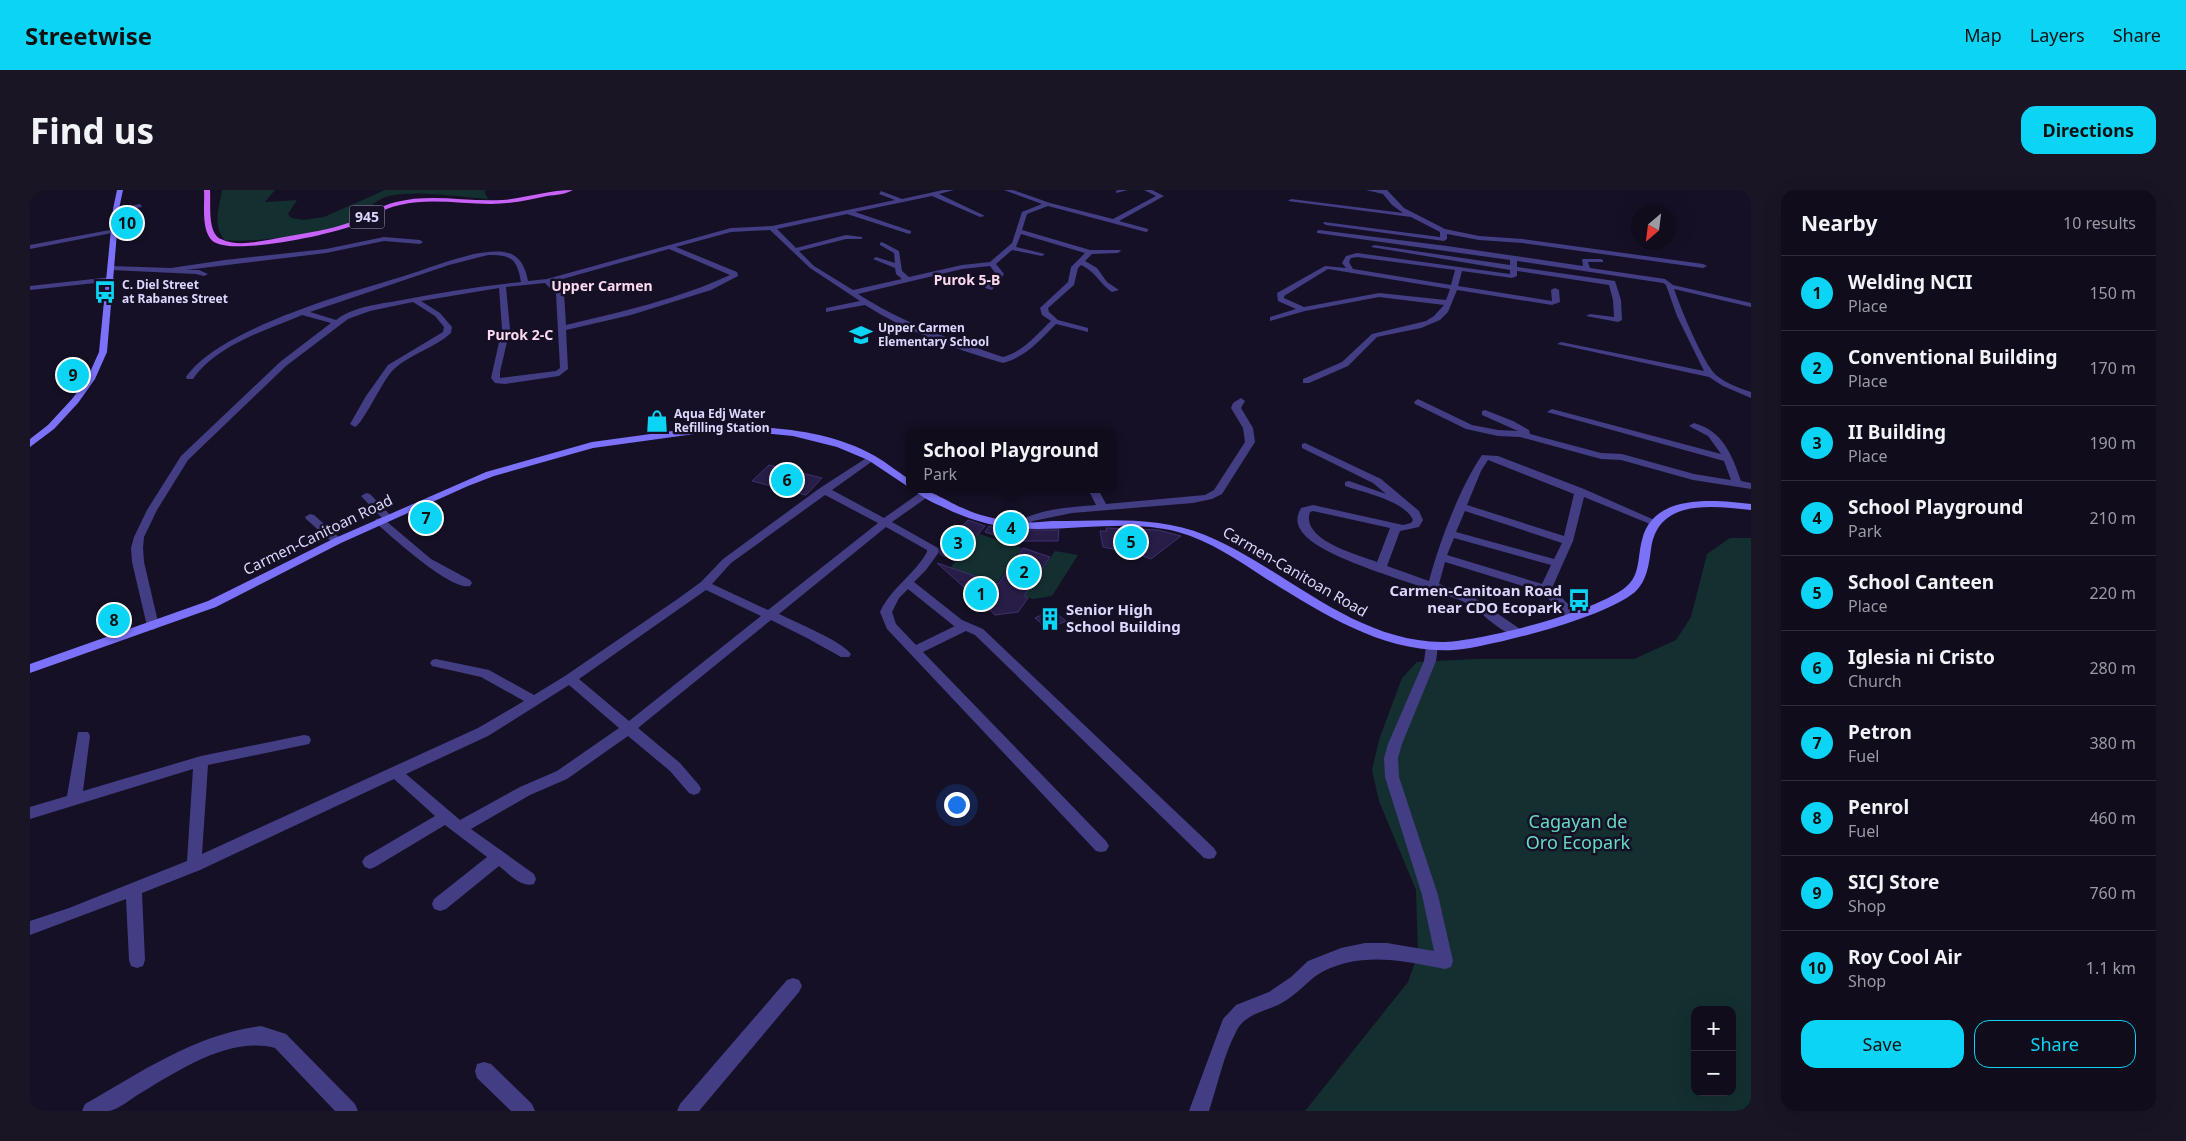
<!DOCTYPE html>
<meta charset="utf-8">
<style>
:root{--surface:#100c1c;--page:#191525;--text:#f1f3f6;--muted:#9c9ba3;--line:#302c3b;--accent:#0bd4f5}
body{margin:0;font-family:"Noto Sans",sans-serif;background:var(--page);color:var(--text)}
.controls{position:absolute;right:15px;bottom:15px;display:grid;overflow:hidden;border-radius:10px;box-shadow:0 5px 20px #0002}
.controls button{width:45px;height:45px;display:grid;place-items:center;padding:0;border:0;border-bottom:1px solid var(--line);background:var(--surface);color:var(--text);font:25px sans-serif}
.compass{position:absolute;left:1601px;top:15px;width:45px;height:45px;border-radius:50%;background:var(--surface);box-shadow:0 5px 20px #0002;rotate:208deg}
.you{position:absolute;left:926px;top:614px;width:18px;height:18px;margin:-12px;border:4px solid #fff;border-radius:50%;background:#1a73e8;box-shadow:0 0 0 8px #1a73e833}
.badge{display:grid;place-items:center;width:32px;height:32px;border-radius:50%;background:var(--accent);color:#111;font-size:16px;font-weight:700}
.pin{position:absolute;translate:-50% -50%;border:2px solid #fff;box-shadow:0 1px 5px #0006}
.popup{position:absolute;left:876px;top:238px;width:210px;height:65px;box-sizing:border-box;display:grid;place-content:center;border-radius:10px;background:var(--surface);filter:drop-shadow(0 1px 4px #0005);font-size:16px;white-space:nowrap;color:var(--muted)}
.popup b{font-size:19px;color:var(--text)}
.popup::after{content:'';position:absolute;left:50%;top:100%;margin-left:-10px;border:10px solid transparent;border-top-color:var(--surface)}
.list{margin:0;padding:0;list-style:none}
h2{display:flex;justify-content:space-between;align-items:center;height:65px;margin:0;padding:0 20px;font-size:21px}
h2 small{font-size:16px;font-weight:400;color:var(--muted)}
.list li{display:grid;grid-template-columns:32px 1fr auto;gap:15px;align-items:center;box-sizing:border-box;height:75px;padding:0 20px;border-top:1px solid var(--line)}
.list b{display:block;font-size:19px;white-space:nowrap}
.list p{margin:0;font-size:16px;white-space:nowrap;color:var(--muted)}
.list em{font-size:16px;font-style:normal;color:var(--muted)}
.actions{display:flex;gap:10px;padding:15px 20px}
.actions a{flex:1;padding:11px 0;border:1px solid var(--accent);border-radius:15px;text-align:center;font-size:18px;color:var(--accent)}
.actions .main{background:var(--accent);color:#111}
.map{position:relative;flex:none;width:1721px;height:921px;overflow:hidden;border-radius:15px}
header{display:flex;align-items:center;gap:30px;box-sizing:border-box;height:70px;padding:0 25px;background:var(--accent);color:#111}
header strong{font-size:24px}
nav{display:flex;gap:28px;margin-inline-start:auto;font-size:18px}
.intro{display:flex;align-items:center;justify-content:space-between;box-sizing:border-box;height:120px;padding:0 30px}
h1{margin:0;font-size:35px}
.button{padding:12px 22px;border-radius:15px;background:var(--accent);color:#111;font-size:18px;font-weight:700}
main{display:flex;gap:30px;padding:0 30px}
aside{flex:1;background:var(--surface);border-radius:15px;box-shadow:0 5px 20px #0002}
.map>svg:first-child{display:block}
.green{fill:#142f30;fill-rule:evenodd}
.building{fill:#271d46;stroke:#403071}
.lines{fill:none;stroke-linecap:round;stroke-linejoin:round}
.minor{fill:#433d83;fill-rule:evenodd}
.secondary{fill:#7b72f9;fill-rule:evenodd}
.primary{fill:#c763f9;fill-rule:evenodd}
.labels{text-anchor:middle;stroke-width:5;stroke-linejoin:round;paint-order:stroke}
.far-poi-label{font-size:12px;font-weight:bold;fill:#ddd7fd;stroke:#151026;text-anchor:start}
.shield{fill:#151026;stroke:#a19bbc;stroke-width:1}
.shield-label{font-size:14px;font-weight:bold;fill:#ddd7fd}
.far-neighbourhood-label{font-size:14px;font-weight:bold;fill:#fdd9ef;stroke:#151026}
.street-label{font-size:15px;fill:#ddd7fd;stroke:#151026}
.poi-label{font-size:15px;font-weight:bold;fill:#ddd7fd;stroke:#151026;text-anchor:end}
.near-park-label{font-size:18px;fill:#65dbc3;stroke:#151026}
</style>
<header>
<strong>Streetwise</strong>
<nav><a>Map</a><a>Layers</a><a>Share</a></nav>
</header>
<div class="intro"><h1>Find us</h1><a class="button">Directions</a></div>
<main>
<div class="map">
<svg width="1721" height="921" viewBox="0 0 1721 921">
<rect width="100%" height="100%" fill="#151026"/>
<g class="green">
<path d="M192 0H245L235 12 267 10 258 24 261 28 273 30 294 27 355 0H458L454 1 458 9C426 7 391 0 359 6 341 11 339 21 326 30 306 42 219 54 195 50 182 36 189 18 192 0Z"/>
<path d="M949 344 992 358 967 393 920 378Z"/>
<path d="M1700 348H1721V921H1275L1378 792 1388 764 1386 700 1349 611 1342 580 1349 550 1372 488 1387 472 1446 469H1604L1646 450 1661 427 1677 364ZM1665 820H1702V902H1665Z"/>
<path d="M1025 361 1048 365 1022 406 1003 409 994 406Z"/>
</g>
<g class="building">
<path d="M739 275 792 288 776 305 722 291Z"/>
<path d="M938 330 955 336 925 371 910 364V359Z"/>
<path d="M959 336 977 340H1029L1028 351H983L955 342Z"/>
<path d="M1076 338 1128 340 1151 346 1121 369 1104 363 1073 357 1070 341H1077Z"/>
<path d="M993 358 1020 367 994 406 998 408 988 422 965 425 907 373 968 394Z"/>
<path d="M1022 420 1036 431 1018 439 1005 428Z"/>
</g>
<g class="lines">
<g class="minor">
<path d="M913 0H924L909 4 955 26 950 27 902 6 825 22 881 41V43L879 44 817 24 747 39 766 58 816 45 832 47V49H816L769 61 784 76 823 100 872 89 866 84 865 78 843 69 846 67 865 73 864 63 850 55V53L852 52 869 61 872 81 879 87 932 75 960 72 982 53 992 22 1012 14 974 0H983L1020 13 1083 29 1126 6 1114 0H1122L1134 6 1089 31 1118 39V41L1116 42 1018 16 997 24 992 40 1060 60H1090L1091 61 1088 63 1062 64 1055 71 1067 78 1077 92 1089 100 1082 102C1068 92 1067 83 1051 75L1048 78 1044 95 1018 118 1019 122 1028 130 1058 138V142L1026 134C1010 150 996 167 973 173 926 160 876 141 835 115L796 122V118L830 111 780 78 740 40 701 42 646 57 707 82 708 86 681 100 601 125 536 140 538 179 529 186 475 194 465 193 461 188 472 139 469 98 391 111 410 123 422 137 421 143C405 158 380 164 364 179 353 189 333 234 325 237L320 234 336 206 358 175 413 142 414 137 405 126 383 112 340 121 318 129 256 176 158 270 127 320 114 347 113 358 114 372 129 436 123 440 117 436 102 372 101 358 104 347 117 320 151 266 250 172 301 133 272 125 265 128C230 142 185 157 163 189H157L156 187C189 139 315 104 371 87 396 79 419 70 444 64 472 59 492 58 498 91L517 89 701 38 742 36 865 10 849 4 851 1 872 9ZM991 44 1055 63 1041 77 1038 92 1010 118 1012 125 1021 131C1007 144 993 162 973 167 922 150 873 133 828 104L932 79 960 76 966 84 955 98 962 100 974 84 966 74 982 60 1012 66 1015 64 986 57ZM639 59 700 85C648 109 591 122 536 135L534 103 522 92ZM458 65C481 65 487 68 491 92 451 96 412 102 372 110 351 114 324 116 306 130L280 122 419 75ZM515 93 526 104 530 178 526 181 470 188V182L480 139 476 97Z"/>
<path d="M1088 0H1098L1086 3V1Z"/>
<path d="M1336 0H1357L1374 18 1415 39 1449 46 1493 49 1673 74 1677 76 1673 78 1493 53 1449 50 1417 44V49L1414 51 1296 35 1293 33 1294 32 1410 47V42L1381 27 1258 11 1261 9 1373 23 1362 15 1353 4Z"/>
<path d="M110 14 112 17 86 21 83 19Z"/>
<path d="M85 39 88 41 87 42 0 59V55Z"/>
<path d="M1289 40 1417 56 1553 76 1552 69H1571L1573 70V72H1558L1560 78 1635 89 1643 95 1721 113V117L1644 99C1650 117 1673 173 1686 185 1695 193 1709 198 1721 202V208L1693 196 1679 187 1527 154 1531 152 1674 181 1647 126 1636 95 1633 93 1487 71V77L1585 91 1591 110 1592 130 1588 132 1556 126 1560 124 1584 127 1583 110 1579 95 1487 81V86L1482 88 1432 81 1428 96 1522 111 1521 100 1525 98 1529 100 1530 112 1522 115 1427 100 1418 122 1410 130 1391 138 1347 147 1318 176 1279 193H1273V189L1312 172 1342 144 1396 131 1404 126 1414 115 1349 107 1275 121 1240 131V127L1266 119 1248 111 1247 103 1295 76 1316 78 1312 73 1316 66 1327 63 1480 84V80L1341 57 1344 55 1480 75V70L1287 43V41ZM1327 67 1425 80 1421 95 1323 79 1319 72 1321 68ZM1298 79 1420 99 1416 110 1349 103 1274 117 1254 108V106Z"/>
<path d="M354 47 390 50 393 52 390 54 354 51 296 63 156 80H169L178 84 174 86 166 84 81 80 77 78 81 76 141 78 195 70 296 59Z"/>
<path d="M81 87 85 89 84 91 0 100V96Z"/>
<path d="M1211 208 1215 211 1211 218 1223 238 1225 252 1192 304 1182 309 1163 313 1042 323 1003 331 990 339 985 336C999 319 1044 317 1066 315L1058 299H1068L1076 314 1175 305 1184 300 1215 252 1213 238 1201 218 1203 213Z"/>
<path d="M1388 209 1442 235 1468 240 1488 241 1452 225V221L1455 220 1483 231 1499 240 1500 244 1571 263 1592 264 1664 284 1701 290 1694 271 1517 222 1522 219 1691 264 1678 246 1659 236 1664 233C1693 241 1702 265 1711 291L1721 293V299L1663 290 1591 270 1571 269 1490 247 1468 246 1436 239 1385 214 1384 212Z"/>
<path d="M1275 253 1351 289 1389 321 1393 330 1389 337 1370 341 1357 376 1399 391C1409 353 1430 297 1452 265L1468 266 1554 299 1629 332 1628 334H1620L1554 307 1543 351 1522 398 1546 422 1548 425 1546 428H1538L1512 402 1415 372 1409 394 1442 406 1490 439 1492 442 1490 445 1486 446C1466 441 1451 419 1432 411 1397 396 1292 370 1272 342 1266 334 1266 327 1271 318L1283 315 1373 335 1381 333 1383 330C1375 311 1335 303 1315 296V292L1319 291 1356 304 1343 293 1272 258V254ZM1458 270 1544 304 1534 346 1437 315 1451 281ZM1283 321 1360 338 1347 372C1328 365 1270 350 1280 322ZM1435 321 1532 353 1524 369 1426 342ZM1424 348 1521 375 1512 394 1417 365Z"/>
<path d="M841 265 846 268 844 270 802 300 854 328 891 302H899V306L862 332 908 358 909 362 896 380 884 392 932 430 953 439 1184 658 1187 663 1184 668 1179 669 1174 668 945 445 936 441 893 462 1076 651 1079 656 1076 661 1071 662 1066 661 857 439 850 422C861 398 884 385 897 362V360L856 337 749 424C765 432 812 451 821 464L819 467H811L777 448 741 430 608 538 650 573 669 595 671 599 669 603 664 605 659 603 640 581 598 546 537 589 500 605 441 639 504 684 506 689 504 694C491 698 478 683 469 676L416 719 410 721 404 719 402 714 404 709 457 667 415 635 345 677 340 679 335 677 332 672 335 667 405 626 364 589 170 680 112 703 115 770 113 776 107 778 101 776 99 770 96 709 0 745V731L39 718 157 671 163 579 0 629V617L37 606 48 542H58L60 546 53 601 171 566 274 545 279 546 281 550 279 554 274 555 178 575 172 664 448 538 494 511 451 487 402 476 400 473 402 470 406 469 459 480 504 505 535 486 649 408 671 392 693 369 790 298ZM795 305 848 333 738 420 682 394 701 373ZM878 399 924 436H925L886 455 866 434 862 422 869 408ZM676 400 731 426 599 531 549 489ZM539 495 589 538 527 581 490 597 430 630 376 584 458 546Z"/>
<path d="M336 303 340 304 363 328 362 330 356 331 401 369 440 390 442 393 440 396C421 401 362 347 346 333L345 331 346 329 352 328 331 306Z"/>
<path d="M280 324 284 325 311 349 312 351 311 353H303L276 329 275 327Z"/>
<path d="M1402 452 1408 456 1406 471 1372 554 1368 568 1369 587 1408 705 1423 771 1421 777 1415 779C1373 771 1332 761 1292 782 1279 789 1266 806 1250 814 1234 822 1214 824 1206 842 1194 864 1187 897 1179 921H1159L1193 829 1206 815 1239 802 1261 787 1278 771 1311 758 1335 753H1357L1404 761 1392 705 1355 587 1354 568 1358 554 1394 471 1396 456Z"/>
<path d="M763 788 769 790 772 796 769 802 669 921H647L650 914 757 790Z"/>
<path d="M231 836 256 844 325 914 328 921H305L245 858C199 846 148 881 109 904 101 909 89 919 79 921 71 921 61 921 52 921L55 914C111 882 166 844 231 836Z"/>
<path d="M454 872 461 874 502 914 505 921H481L447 888 445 881 447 874Z"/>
</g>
<g class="secondary">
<path d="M87 0H93L89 19 77 162 65 189 48 213 24 239 0 257V249L18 235 42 209 57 189 69 162 83 19Z"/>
<path d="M679 236C734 236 795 238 845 266 857 273 868 282 880 290V298L838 270 807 257 763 246 723 242H679L563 258 464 286 438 296 311 353 186 417 0 483V474L178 411 303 349 456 282 562 252Z"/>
<path d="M883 299C902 299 917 312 935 319 948 325 965 329 980 331 993 334 1009 332 1022 331 1073 331 1127 325 1175 345 1255 378 1321 451 1412 452 1449 452 1575 420 1599 394 1610 383 1608 364 1612 350 1623 303 1684 310 1721 314V320C1682 316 1628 308 1621 359 1619 374 1617 391 1605 402 1575 427 1480 451 1440 458 1365 471 1296 426 1235 388 1208 370 1180 351 1148 342 1095 328 1037 343 983 338 961 336 935 328 915 318 904 313 892 308 883 299Z"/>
</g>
<path class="primary" d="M174 0H180C181 14 177 43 191 49 209 58 235 50 254 47 277 43 299 40 321 32 336 26 349 16 366 12 401 3 436 12 472 10 496 8 519 0 543 0 536 4 526 5 517 6 499 10 480 14 461 14 430 14 400 8 370 15 353 18 340 29 325 35 298 45 211 64 186 53 170 45 175 15 174 0Z"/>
</g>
<defs>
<symbol id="bus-bare" viewBox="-9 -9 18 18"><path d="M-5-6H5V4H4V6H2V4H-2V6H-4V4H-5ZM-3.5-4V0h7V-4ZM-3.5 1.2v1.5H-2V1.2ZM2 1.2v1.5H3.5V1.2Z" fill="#0bd4f5" stroke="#151026" stroke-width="2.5" paint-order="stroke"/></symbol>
<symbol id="school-bare" viewBox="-9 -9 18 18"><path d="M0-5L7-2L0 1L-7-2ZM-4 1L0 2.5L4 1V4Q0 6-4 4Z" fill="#0bd4f5" stroke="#151026" stroke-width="2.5" paint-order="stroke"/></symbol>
<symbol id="shop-bare" viewBox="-9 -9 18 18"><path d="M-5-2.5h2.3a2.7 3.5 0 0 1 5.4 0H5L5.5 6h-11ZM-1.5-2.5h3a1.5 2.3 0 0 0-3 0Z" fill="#0bd4f5" stroke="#151026" stroke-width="2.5" paint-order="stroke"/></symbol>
<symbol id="building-bare" viewBox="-9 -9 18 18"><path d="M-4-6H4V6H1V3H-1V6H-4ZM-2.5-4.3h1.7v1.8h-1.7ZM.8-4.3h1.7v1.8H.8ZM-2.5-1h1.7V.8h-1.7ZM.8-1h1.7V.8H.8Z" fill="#0bd4f5" stroke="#151026" stroke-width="2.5" paint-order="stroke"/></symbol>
</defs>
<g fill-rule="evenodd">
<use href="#bus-bare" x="59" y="86" width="32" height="32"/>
<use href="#school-bare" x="815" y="129" width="32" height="32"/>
<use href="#shop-bare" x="611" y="215" width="32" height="32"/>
<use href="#bus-bare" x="1533" y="394" width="32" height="32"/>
<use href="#building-bare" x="1004" y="413" width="32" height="32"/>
</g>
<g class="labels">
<g class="far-poi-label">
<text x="92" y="99">C. Diel Street<tspan x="92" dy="14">at Rabanes Street</tspan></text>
<text x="848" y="142">Upper Carmen<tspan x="848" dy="14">Elementary School</tspan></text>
<text x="644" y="228">Aqua Edj Water<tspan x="644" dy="14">Refilling Station</tspan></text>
</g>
<rect class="shield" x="319.5" y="15.5" width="35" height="23" rx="4"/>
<g class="shield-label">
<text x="337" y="32">945</text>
</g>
<g class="far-neighbourhood-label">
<text x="937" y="95">Purok 5-B</text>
<text x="572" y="101">Upper Carmen</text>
<text x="490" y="150">Purok 2-C</text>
</g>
<g class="street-label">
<text transform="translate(288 345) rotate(-26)" y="5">Carmen-Canitoan Road</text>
<text transform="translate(1265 382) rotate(30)" y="5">Carmen-Canitoan Road</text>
</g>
<g class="poi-label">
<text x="1532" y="406">Carmen-Canitoan Road<tspan x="1532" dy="17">near CDO Ecopark</tspan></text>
<text x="1036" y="425" text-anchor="start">Senior High<tspan x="1036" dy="17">School Building</tspan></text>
</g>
<g class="near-park-label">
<text x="1548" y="638">Cagayan de<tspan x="1548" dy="21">Oro Ecopark</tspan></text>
</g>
</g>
</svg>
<div class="controls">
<button>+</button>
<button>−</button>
</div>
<svg class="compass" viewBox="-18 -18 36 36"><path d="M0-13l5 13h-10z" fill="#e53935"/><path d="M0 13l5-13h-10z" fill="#9c9ba3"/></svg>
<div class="you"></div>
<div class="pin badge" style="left:951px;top:404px">1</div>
<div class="pin badge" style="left:994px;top:382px">2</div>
<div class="pin badge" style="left:928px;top:353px">3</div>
<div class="pin badge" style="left:981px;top:338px">4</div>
<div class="popup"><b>School Playground</b>Park</div>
<div class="pin badge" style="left:1101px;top:352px">5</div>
<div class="pin badge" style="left:757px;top:290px">6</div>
<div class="pin badge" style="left:396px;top:328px">7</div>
<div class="pin badge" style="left:84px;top:430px">8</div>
<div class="pin badge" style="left:43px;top:185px">9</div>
<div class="pin badge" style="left:97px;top:33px">10</div>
</div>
<aside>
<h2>Nearby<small>10 results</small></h2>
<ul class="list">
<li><span class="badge">1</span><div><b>Welding NCII</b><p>Place</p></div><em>150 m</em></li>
<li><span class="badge">2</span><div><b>Conventional Building</b><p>Place</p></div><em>170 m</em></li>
<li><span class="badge">3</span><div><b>II Building</b><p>Place</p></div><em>190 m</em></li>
<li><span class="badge">4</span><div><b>School Playground</b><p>Park</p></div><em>210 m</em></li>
<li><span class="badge">5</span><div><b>School Canteen</b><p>Place</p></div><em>220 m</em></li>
<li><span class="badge">6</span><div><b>Iglesia ni Cristo</b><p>Church</p></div><em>280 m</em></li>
<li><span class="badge">7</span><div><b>Petron</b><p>Fuel</p></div><em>380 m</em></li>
<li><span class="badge">8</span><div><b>Penrol</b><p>Fuel</p></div><em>460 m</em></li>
<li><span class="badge">9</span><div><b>SICJ Store</b><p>Shop</p></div><em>760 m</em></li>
<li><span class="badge">10</span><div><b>Roy Cool Air</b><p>Shop</p></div><em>1.1 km</em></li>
</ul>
<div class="actions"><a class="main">Save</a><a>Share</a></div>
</aside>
</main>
